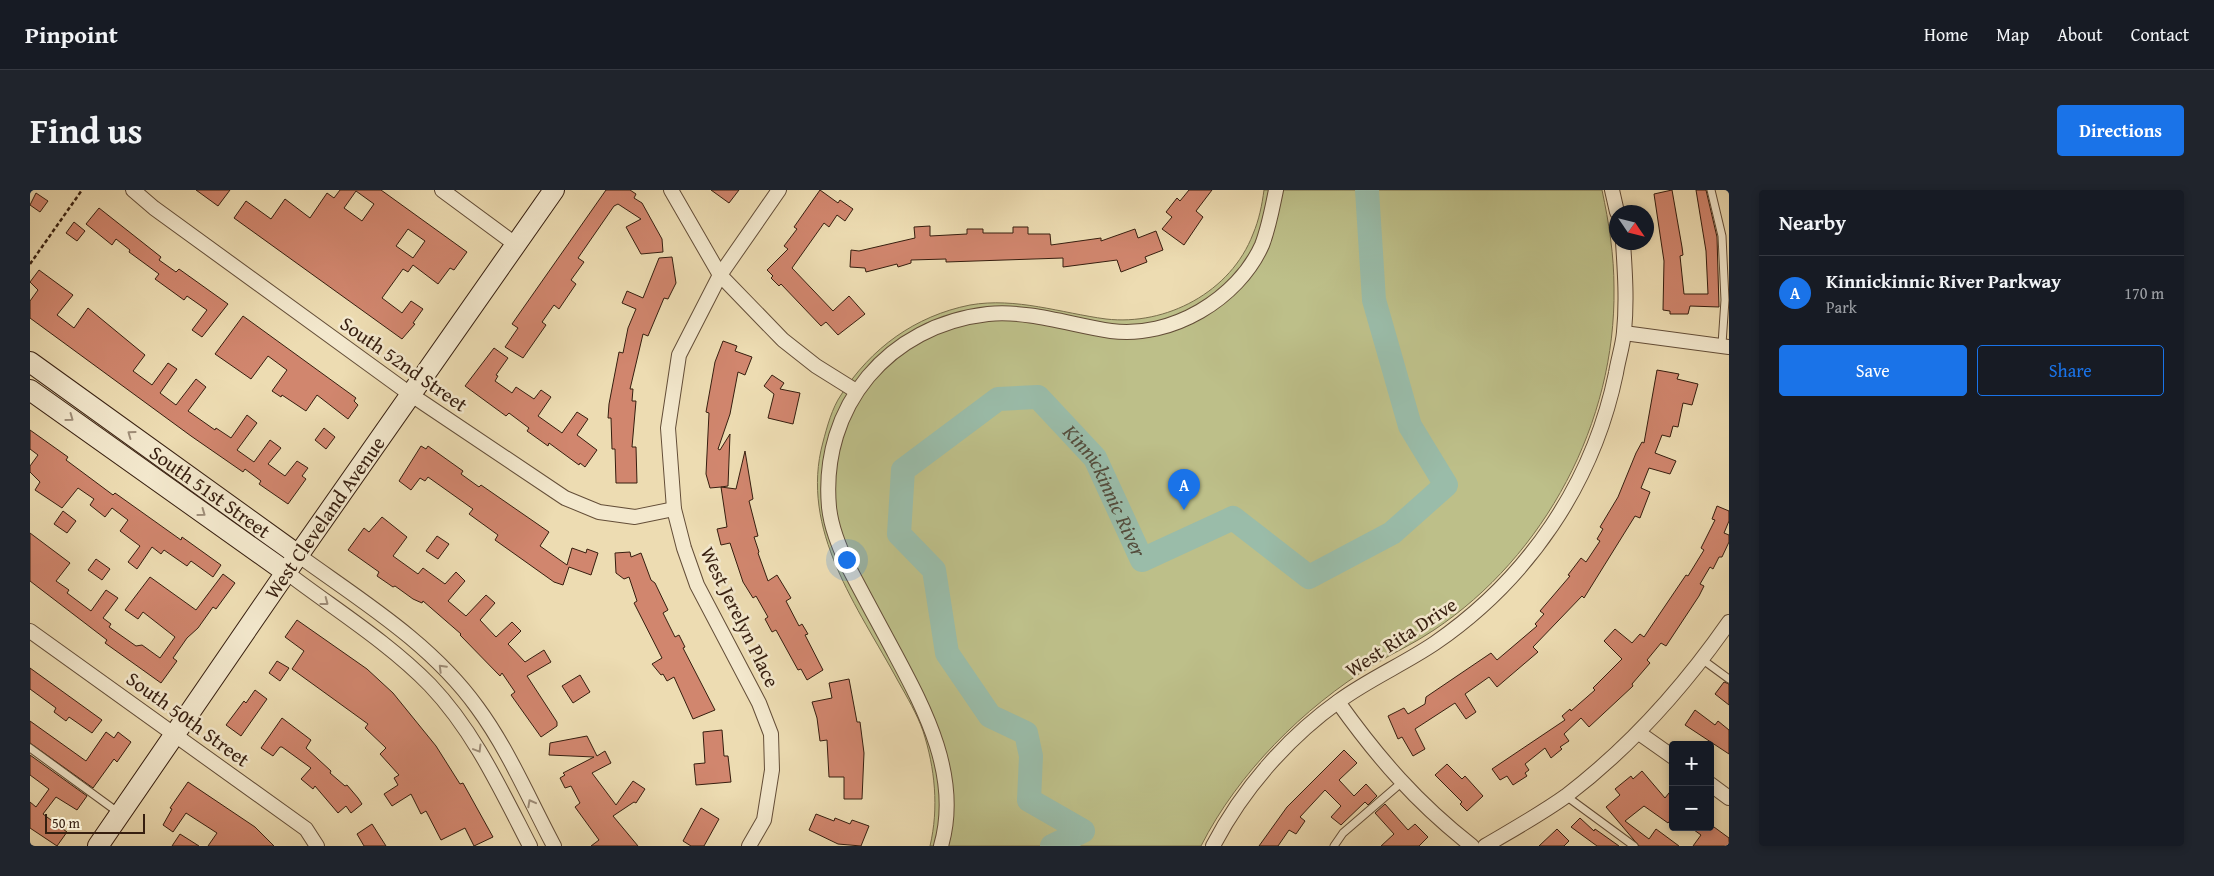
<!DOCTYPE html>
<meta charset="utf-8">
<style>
:root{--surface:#171b24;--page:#20242c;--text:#f1f3f6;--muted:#9ea1a6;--line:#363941;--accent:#1a73e8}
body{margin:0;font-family:"Gentium Book Plus",serif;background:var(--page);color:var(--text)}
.controls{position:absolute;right:15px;bottom:15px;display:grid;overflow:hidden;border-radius:5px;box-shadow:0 2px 8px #0003}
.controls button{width:45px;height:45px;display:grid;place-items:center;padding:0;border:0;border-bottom:1px solid var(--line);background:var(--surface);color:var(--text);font:25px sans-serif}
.compass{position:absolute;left:1579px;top:15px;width:45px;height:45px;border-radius:50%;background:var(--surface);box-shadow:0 2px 8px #0003;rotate:125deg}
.scale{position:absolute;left:15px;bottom:12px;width:100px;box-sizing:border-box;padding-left:5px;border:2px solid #361e0f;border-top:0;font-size:14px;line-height:18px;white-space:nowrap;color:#361e0f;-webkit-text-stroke:4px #f3e8cd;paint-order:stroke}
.you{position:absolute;left:816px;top:369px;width:18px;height:18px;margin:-12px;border:4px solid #fff;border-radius:50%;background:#1a73e8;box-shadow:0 0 0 8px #1a73e833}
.badge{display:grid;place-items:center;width:32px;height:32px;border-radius:50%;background:var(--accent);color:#fff;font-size:16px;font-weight:700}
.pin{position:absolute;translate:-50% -41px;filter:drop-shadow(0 1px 2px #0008)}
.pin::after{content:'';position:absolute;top:26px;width:18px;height:15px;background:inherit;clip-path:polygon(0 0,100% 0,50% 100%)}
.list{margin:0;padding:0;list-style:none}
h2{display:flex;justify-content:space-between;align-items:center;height:65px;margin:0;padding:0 20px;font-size:21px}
h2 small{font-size:16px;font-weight:400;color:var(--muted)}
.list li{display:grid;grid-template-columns:32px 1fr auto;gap:15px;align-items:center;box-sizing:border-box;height:75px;padding:0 20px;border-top:1px solid var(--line)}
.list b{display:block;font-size:19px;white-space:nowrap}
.list p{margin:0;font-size:16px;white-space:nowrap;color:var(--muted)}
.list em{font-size:16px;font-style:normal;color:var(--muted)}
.actions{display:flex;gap:10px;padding:15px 20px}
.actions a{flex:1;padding:11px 0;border:1px solid var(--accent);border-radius:5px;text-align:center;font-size:18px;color:var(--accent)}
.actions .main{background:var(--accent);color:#fff}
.map{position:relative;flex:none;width:1699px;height:656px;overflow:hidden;border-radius:5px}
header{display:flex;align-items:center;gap:30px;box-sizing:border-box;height:70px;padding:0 25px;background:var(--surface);border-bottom:1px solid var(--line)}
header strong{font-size:24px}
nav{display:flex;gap:28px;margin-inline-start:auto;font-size:18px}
.intro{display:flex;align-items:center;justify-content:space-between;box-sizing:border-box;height:120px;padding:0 30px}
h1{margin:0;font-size:35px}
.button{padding:12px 22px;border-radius:5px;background:var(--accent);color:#fff;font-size:18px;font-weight:700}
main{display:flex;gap:30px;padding:0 30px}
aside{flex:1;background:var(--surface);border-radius:5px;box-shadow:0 2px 8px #0003}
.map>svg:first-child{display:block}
.green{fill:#bdbf89;stroke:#7a6e4c}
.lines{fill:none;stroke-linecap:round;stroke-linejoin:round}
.river{stroke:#9abca9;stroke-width:24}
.building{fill:#d1866e;stroke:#361e0f;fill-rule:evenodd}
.lane-casing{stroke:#644e38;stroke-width:9}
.street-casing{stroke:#644e38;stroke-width:16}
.secondary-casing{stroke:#361e0f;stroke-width:22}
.path{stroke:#361e0f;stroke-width:2.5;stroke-dasharray:4 2.5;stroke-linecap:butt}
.lane{stroke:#f3e8cd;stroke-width:7}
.street{stroke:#f3e8cd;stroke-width:14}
.secondary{stroke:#f3e8cd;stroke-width:20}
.oneway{stroke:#9e8d78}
.labels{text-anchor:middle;stroke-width:5;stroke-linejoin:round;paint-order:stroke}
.street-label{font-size:20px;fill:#361e0f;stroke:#f3e8cd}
.water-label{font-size:21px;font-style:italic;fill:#544d3d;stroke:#f3e8cd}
</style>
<header>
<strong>Pinpoint</strong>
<nav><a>Home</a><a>Map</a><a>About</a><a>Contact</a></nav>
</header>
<div class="intro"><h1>Find us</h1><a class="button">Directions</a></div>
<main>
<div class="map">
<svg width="1699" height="656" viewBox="0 0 1699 656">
<rect width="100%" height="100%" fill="#eddcb2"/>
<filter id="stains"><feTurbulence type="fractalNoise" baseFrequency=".004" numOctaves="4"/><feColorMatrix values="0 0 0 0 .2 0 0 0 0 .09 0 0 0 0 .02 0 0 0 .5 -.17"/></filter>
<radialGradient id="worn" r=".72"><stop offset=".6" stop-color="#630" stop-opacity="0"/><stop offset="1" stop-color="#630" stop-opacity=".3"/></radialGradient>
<path class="green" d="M1234 0H1572C1579 33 1584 65 1584 98 1586 232 1515 366 1404 440 1385 453 1363 463 1343 475 1273 518 1208 583 1171 656H900C909 618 905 578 893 541 887 524 877 507 868 491 828 417 769 340 793 252 797 237 802 218 811 205 841 158 885 126 940 115 986 107 1031 123 1076 129 1136 136 1201 102 1223 44 1229 30 1232 15 1234 0Z"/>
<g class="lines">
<path class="river" id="s1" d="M1022 656 1053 641 999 610 1001 566 996 543 960 526 917 463 904 380 869 344 873 280 968 209 1008 207 1065 268 1112 370 1203 328 1279 387 1362 343 1416 295 1380 236 1344 110 1337 0"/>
</g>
<g class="building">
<path d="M166 0H200L188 16Z"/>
<path d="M310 0H351L437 62 424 80 420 78 408 94 383 75 378 82 373 79 352 108 372 123 381 111 393 119 383 133 385 134 372 149 204 28 216 11 241 29 255 9 280 28 297 3 304 8ZM326 1 344 14 332 31 314 18ZM378 39 395 51 383 68 366 56Z"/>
<path d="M576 0H600L606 4 604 8 612 13 632 49 633 62 611 64 596 37 611 29 588 14 584 16 548 68 554 72 541 90 546 94 529 119 524 115 512 132 516 135 493 168 475 157 488 138 482 134Z"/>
<path d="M681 0H709L699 13Z"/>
<path d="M790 0 808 13 810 10 823 19 815 31 807 25 799 37 794 33 762 78 803 121 819 106 835 124 808 145 796 132 791 136 751 94 749 96 741 88 743 86 737 80 758 59 754 56 767 39 764 37Z"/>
<path d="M1159 0H1182L1166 21 1173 27 1154 55 1132 39 1142 27 1136 22 1147 8 1150 11Z"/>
<path d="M1642 0 1652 57 1653 65 1650 66 1654 104H1678L1676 61 1666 0H1676L1687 47 1689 117 1660 116 1658 124H1640V121L1633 120 1634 71 1624 4Z"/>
<path d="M6 3 18 11 10 22 0 15Z"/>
<path d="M69 18 131 67 129 70 146 82 149 79 198 114 172 147 162 140 177 120 157 106 154 110 125 89 129 84 99 62 100 60 86 49 82 55 56 34Z"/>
<path d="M44 32 55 41 47 51 36 43Z"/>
<path d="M900 36V46L937 44V39H953V43H983V37H998V44H1020L1021 55 1071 48V51L1105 39 1108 48 1126 41 1133 60 1115 67 1117 72 1091 82 1087 70 1033 77V68L916 72V69L881 70V73L868 77 867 74 836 82 835 78 820 77 821 60 829 61 885 48 884 37Z"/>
<path d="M642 67 646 93 638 109 634 108 618 146 613 144 600 199H603L602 211H606L602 257H606L607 293H586L585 259H582L581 228H578L579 214 589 162 593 163 598 138 606 119 592 113 597 101 613 108 629 68Z"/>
<path d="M9 80 43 105 27 125 44 138 58 118 115 165 103 181 122 195 138 173 147 179 130 203 146 215 166 189 176 197 158 221 185 240 186 238 201 248 217 225 227 233 207 260 224 272 240 250 251 258 238 274 255 286 267 271 278 278 272 286 276 289 258 314 229 294 231 291 215 279 213 282 161 246 0 128V111L8 100 0 92Z"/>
<path d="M213 126 326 208 324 211 328 215 318 229 287 205 276 221 252 205 251 207 242 201 257 180 238 166 221 189 185 164Z"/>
<path d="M693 151 707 156 705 161 722 167 715 185 708 182 700 224 688 259 690 260 700 244 698 296 691 297 706 299 715 261 723 309 719 311 728 346 724 347 729 362 728 363 738 391 747 385 761 408 756 411 769 436 772 434 778 444 775 445 793 480 777 490 771 479 768 480 746 440 742 442 735 429 738 427 726 406 723 408 713 392 700 353 691 355 687 339 697 337 691 297 680 298 676 284 679 223 676 222 685 172Z"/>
<path d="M464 158 478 168 466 185 468 186 465 191 482 203 486 197 504 209 511 200 521 207 508 226 532 243 547 222 558 229 547 245 567 260 555 277 550 273 549 275 519 253 518 256 497 241 499 238 479 223 476 226 435 196Z"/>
<path d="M1627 180 1649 184 1647 189 1668 194 1662 215 1653 213 1648 237 1643 236 1640 247 1632 245 1625 263 1646 271 1640 284 1619 278 1611 298 1620 302 1610 328 1605 326 1554 408 1552 406 1503 457 1508 462 1467 497 1459 487 1435 504 1446 522 1436 529 1425 513 1385 539 1395 559 1383 566 1372 547 1368 549 1358 526 1374 518 1378 524 1395 514 1396 507 1461 463 1467 470 1507 436 1505 434 1514 424 1510 421 1540 386 1538 385 1551 368 1556 372 1570 351 1567 349 1573 339 1570 337 1588 307 1606 263 1612 252 1614 253Z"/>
<path d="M742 185 754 193 750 199 770 203 763 234 738 228 744 204 734 196Z"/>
<path d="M294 238 305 247 296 259 285 250Z"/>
<path d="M0 240 38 267 36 270 83 305 85 303 151 350 152 347 191 375 183 387 161 371 157 376 134 360 131 364 122 357 107 379 98 372 110 356 90 341 98 330 82 318 75 327 60 315 64 309 48 298 32 318 5 300 10 292 0 282V276L8 265 0 259Z"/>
<path d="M391 256 396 259 398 256 433 281 431 284 449 297 451 295 519 342 510 356 537 375 542 358 556 363 557 359 568 363 561 385 539 377 533 395 524 392 465 350 468 345 439 324 443 319 398 287 395 291 390 288 381 300 369 291Z"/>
<path d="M1687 316 1699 321V331L1694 343 1699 345V352L1692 367H1689L1683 379 1680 377 1670 394 1674 396 1669 406 1636 456 1631 453 1617 470 1620 473 1602 494 1603 496 1559 537 1551 528 1534 544 1539 551 1530 557 1532 559 1521 568 1515 558 1495 574 1499 580 1495 583 1497 586 1483 595 1477 586 1470 590 1462 579 1535 530 1532 526 1540 519 1541 521 1565 500 1563 498 1592 469 1574 451 1585 439 1602 453 1610 444 1614 447 1656 385 1658 386 1674 360 1671 358 1685 330 1682 329Z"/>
<path d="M33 321 46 331 37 343 24 334Z"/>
<path d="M352 327 377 347 363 366 388 384 393 378 415 394 426 382 435 391 418 411 436 426 456 405 465 413 450 430 466 447 482 432 491 441 478 454 495 472 514 460 521 472 497 486 527 532V536L511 547 481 505 485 502 472 483 470 486 430 445 431 444 393 411 392 413 383 409 365 396 363 397 347 386 349 382 318 360 334 338 339 342Z"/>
<path d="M0 343 40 373 26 391 39 400 37 403 61 421 76 400 88 408 73 428 81 434 79 437 106 456 112 455 130 468 145 447 113 422 108 429 95 420 120 387 166 420 193 384 205 393 186 419 183 417 168 438 157 448 143 468 147 471 131 493 75 453 77 450 0 391Z"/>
<path d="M407 346 419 354 408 369 396 361Z"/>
<path d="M600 362 601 367 611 363 621 390 625 393 638 420 633 423 645 447 649 445 655 457 653 458 685 520 663 529 644 487 637 491 633 484 631 485 622 474 632 468 604 413 607 411 599 387 594 389 586 383 585 363Z"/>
<path d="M66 369 80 379 72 390 58 380Z"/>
<path d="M267 430 337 479 363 503 406 556 430 594 433 593 463 647 444 656 435 638 411 650 396 621 391 624 381 604 362 616 354 604 368 595 364 588 369 585 350 564 356 558 335 538 338 534 262 479 274 461 255 447Z"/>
<path d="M247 471 259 478 250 491 239 483Z"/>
<path d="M0 478 72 530 62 543 39 527 36 531 24 522 26 518 0 499Z"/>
<path d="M550 485 560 502 543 513 532 496Z"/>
<path d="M819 489 827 532H830L834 563 832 609H814V587H799L797 550 790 551 787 528 782 512 802 508 799 493Z"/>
<path d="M1694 492 1699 494V515L1685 504Z"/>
<path d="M225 500 237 509 211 546 196 535 214 511 216 513Z"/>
<path d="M1665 520 1685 535 1688 531 1699 540V564L1655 535Z"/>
<path d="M252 528 281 550 276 558 301 581 300 583 315 596 317 595 328 608 332 614 321 623 316 616 308 623 285 596 283 599 271 589 281 578 252 557H250L243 566 231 558Z"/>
<path d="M0 531 56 571 76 542 84 548 88 542 101 552 87 572 84 569 63 598 0 553Z"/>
<path d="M692 540 694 566H698L701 592 666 595 664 574 675 573 673 542Z"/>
<path d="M557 546 567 566 575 561 581 573 562 583 586 615 603 591 615 599 606 613 604 612 583 626 608 656H561L569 650 545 617 550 613 541 596 535 598 530 588 535 585 533 583 564 567 519 565 520 553Z"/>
<path d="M1314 560 1327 573 1309 590 1324 606 1336 594 1347 606 1338 615 1335 612 1311 635 1301 627 1311 616 1295 600 1270 627 1275 631 1266 644 1259 640 1248 656H1229L1257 617Z"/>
<path d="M0 565 57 606 47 620 26 607 13 624 37 642 27 656 0 638V612L6 617 19 599 0 585Z"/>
<path d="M1417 574 1432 589 1435 586 1453 606 1437 621 1430 614 1432 612 1405 585Z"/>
<path d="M1612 581 1635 608 1643 598V627L1638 633 1614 616 1595 631 1619 649 1626 639 1649 656H1609L1576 617 1590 605 1585 599 1601 586 1603 589Z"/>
<path d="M158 592 225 637 244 656H178L187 643 156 623 143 642 133 635 142 619 140 618Z"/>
<path d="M1355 614 1378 640 1385 634 1398 647 1389 656H1351L1364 644 1345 623Z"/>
<path d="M671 618 689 629 674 656H661L653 651Z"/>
<path d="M786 624 804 631 805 628 820 634 822 630 839 636 831 656 808 654 779 640Z"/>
<path d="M1550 628 1564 641 1565 639 1589 656H1567L1541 637Z"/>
<path d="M342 634 356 656H334L327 644Z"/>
<path d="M1660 637H1684L1699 648V656H1663L1671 645Z"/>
<path d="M1527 639 1539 651 1534 656H1509Z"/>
<path d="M150 644 169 656H142Z"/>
</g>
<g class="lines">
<defs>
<g id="lane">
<path d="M1681 0 1692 46 1695 110 1692 154"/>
<path d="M1673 470 1699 489"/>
<path d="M0 558 89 623"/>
<path d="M1536 606 1604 656"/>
<path d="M1304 656 1313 643 1371 593"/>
</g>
<g id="street">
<path d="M103 0 124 18 380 204 535 308 569 322 605 327 644 319"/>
<path d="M412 0 485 54"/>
<path d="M641 0 690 85 753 150 786 176 826 201"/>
<path d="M1582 0 1587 22"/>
<path d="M1594 143 1699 157"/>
<path d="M268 365C330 410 401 453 447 517 478 559 499 609 524 656"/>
<path d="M256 382C303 418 358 452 400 495 444 541 471 600 500 656"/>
<path d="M0 441 276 639 287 656"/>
<path d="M1308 512C1348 568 1387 613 1442 656"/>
<path d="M1609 543 1643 567"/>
<path d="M1680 594 1699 608"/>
<path d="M719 656 734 630 742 580 741 544 729 513 667 395 654 358 644 319 638 238 649 165 690 85 749 0"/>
<path d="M911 656C931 587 895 520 864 462 848 432 832 403 817 374 809 356 801 337 799 317 790 216 859 135 958 124 999 120 1041 135 1081 141 1141 149 1208 109 1232 55 1239 37 1242 19 1246 0"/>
<path d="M1183 656C1212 600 1257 548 1309 511 1339 489 1374 474 1405 453 1498 389 1563 294 1586 183 1588 170 1593 155 1594 142 1597 112 1595 82 1593 52"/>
<path d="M1455 656C1482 640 1511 624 1536 606 1600 557 1653 498 1699 432"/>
</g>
<g id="secondary">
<path id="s2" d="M0 172 268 365"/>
<path d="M0 200 256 382"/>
<path id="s3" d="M68 656 248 394 524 0"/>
</g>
</defs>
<use href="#lane" class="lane-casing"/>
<use href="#street" class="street-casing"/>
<use href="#secondary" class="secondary-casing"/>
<path class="path" d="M0 74 52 0"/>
<use href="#lane" class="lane"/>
<use href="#street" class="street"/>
<use href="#secondary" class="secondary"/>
</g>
<defs><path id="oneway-chevron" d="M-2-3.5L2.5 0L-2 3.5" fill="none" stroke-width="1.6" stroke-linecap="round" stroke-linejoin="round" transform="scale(1.25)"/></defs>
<g class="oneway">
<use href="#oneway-chevron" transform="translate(40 228) rotate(36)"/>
<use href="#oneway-chevron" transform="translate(101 244) rotate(-144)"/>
<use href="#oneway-chevron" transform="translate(172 323) rotate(36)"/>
<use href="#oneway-chevron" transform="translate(295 412) rotate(37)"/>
<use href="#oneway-chevron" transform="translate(412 478) rotate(-135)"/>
<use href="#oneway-chevron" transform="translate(448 559) rotate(59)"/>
<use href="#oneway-chevron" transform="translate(501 613) rotate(-118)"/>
</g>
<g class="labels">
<g class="street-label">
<text transform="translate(374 174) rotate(35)" y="7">South 52nd Street</text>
<text dy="7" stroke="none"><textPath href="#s2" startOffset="222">South 51st Street</textPath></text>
<text dy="7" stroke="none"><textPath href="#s3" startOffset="399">West Cleveland Avenue</textPath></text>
<text transform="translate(710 427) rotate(64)" y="7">West Jerelyn Place</text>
<text transform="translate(1371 447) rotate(-33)" y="7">West Rita Drive</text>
<text transform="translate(158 529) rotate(36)" y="7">South 50th Street</text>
</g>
<g class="water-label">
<text dy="7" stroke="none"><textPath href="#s1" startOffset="754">Kinnickinnic River</textPath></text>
</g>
</g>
<rect width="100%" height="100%" filter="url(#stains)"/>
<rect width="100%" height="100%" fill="url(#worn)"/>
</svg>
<div class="controls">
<button>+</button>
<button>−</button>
</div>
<svg class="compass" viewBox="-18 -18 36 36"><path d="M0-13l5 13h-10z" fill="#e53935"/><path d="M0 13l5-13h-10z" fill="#9ea1a6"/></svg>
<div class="scale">50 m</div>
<div class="you"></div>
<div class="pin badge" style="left:1154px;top:320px">A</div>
</div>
<aside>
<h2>Nearby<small></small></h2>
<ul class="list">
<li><span class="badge">A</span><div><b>Kinnickinnic River Parkway</b><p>Park</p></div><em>170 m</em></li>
</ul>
<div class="actions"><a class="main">Save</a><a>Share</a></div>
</aside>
</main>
